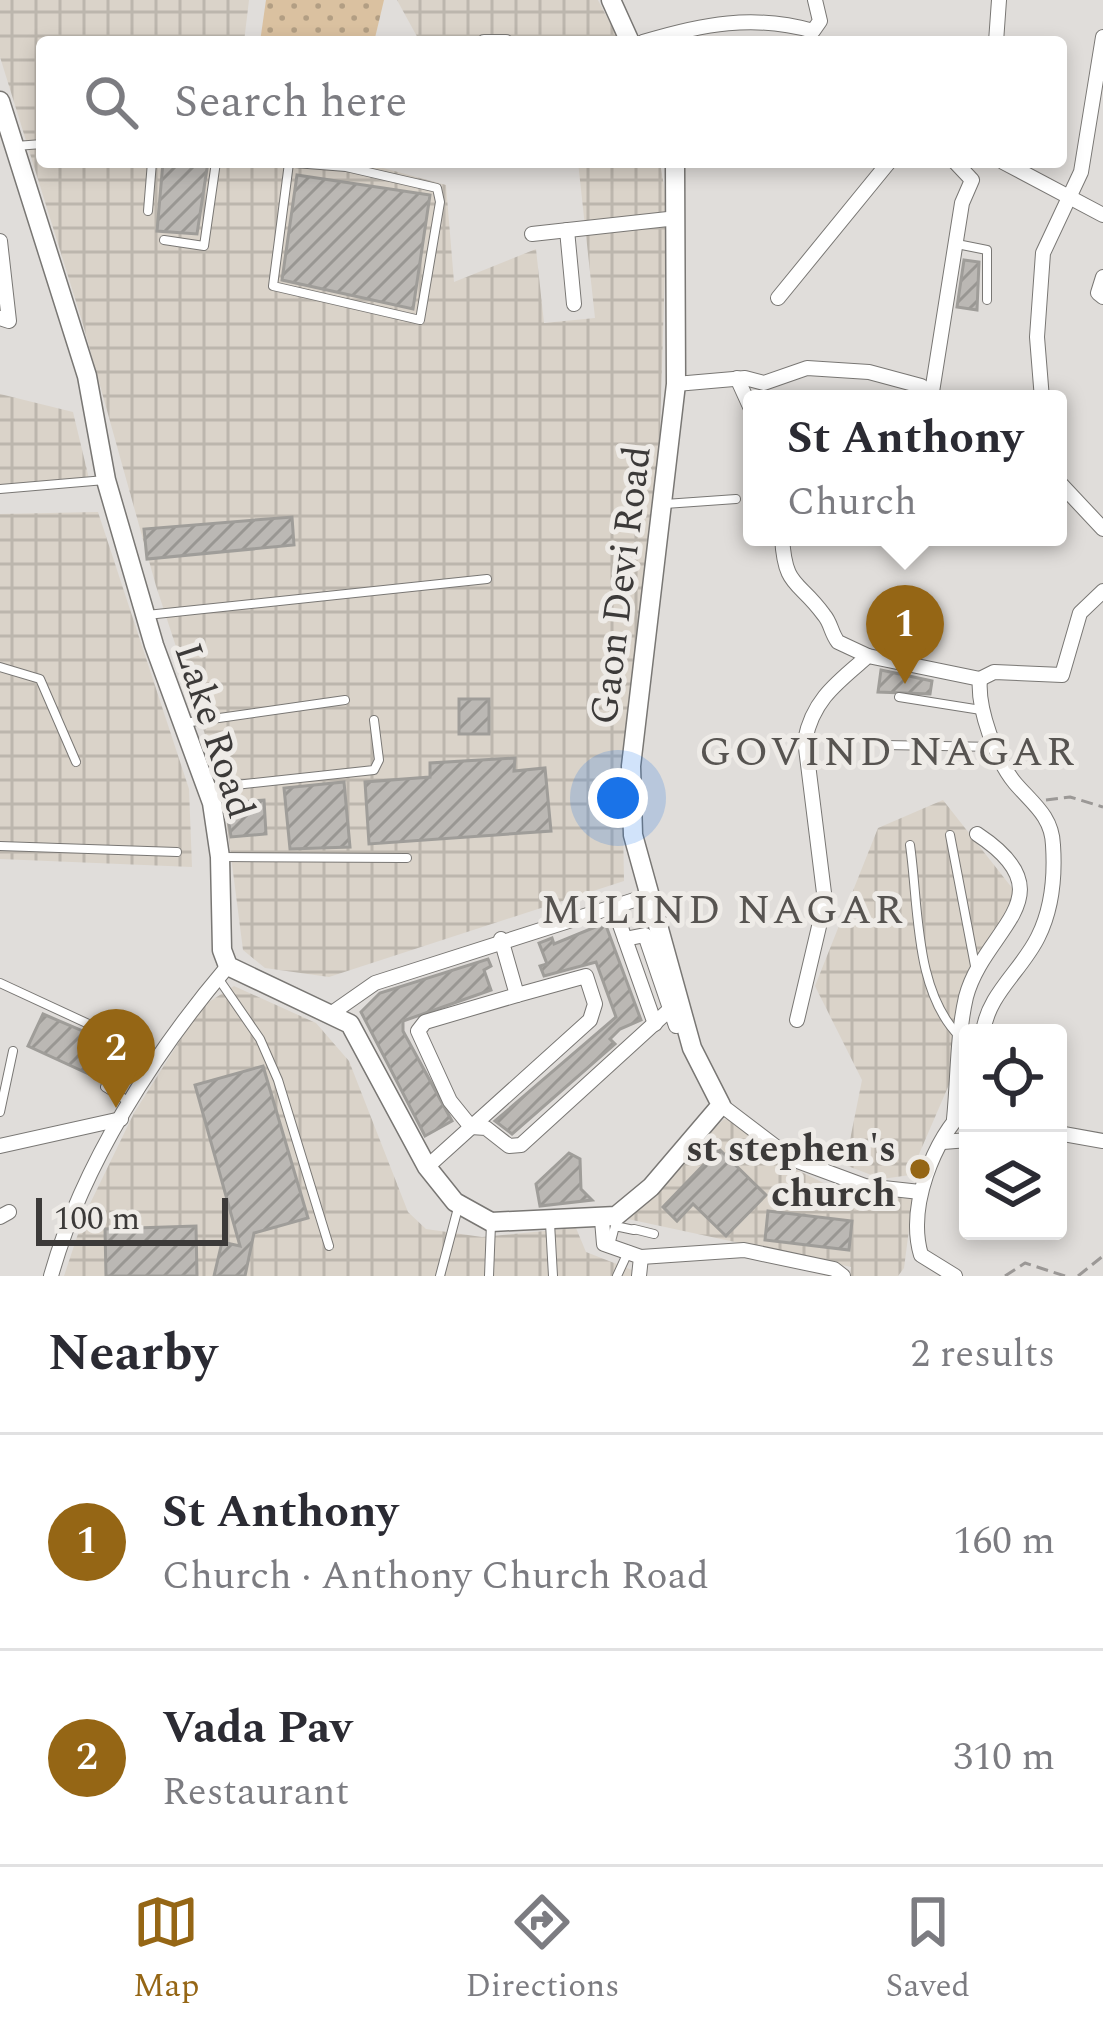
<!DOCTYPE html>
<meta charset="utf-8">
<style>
:root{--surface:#fff;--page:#f2f2f3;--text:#2b2b33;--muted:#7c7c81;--line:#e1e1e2;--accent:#956615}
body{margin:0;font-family:Spectral,serif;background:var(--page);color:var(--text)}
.controls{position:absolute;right:36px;bottom:36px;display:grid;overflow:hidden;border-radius:12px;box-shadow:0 6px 18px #0003}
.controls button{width:108px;height:108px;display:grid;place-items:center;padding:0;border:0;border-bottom:3px solid var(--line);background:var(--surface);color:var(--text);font:60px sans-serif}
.scale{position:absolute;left:36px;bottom:30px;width:192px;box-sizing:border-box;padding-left:12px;border:6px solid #3c3a39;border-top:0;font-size:33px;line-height:42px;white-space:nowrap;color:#3c3a39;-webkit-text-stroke:9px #eeebe7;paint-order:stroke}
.you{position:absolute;left:618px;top:798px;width:42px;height:42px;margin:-30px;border:9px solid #fff;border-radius:50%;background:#1a73e8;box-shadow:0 0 0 18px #1a73e833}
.badge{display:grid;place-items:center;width:78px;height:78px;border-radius:50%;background:var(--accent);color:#fff;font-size:39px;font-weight:700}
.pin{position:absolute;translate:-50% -99px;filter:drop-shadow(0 3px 6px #0008)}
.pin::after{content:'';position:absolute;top:63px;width:42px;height:36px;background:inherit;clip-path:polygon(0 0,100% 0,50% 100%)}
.popup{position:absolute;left:743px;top:390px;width:324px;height:156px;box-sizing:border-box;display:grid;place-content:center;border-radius:12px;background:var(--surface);filter:drop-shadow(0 3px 9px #0005);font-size:39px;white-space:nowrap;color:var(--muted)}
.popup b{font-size:45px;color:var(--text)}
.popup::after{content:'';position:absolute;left:50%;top:100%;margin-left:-24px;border:24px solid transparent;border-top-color:var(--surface)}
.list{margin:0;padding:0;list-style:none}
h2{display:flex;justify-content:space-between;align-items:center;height:156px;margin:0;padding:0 48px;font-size:51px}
h2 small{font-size:39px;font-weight:400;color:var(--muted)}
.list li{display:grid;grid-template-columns:78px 1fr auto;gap:36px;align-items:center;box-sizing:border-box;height:216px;padding:0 48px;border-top:3px solid var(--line)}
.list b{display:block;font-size:45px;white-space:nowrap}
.list p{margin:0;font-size:39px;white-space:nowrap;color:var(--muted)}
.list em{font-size:39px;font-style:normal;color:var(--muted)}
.icon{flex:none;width:66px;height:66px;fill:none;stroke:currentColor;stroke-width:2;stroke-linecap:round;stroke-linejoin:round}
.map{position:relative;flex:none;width:1103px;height:1276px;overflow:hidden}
.search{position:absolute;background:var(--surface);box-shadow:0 6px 18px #0003;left:36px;right:36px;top:36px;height:132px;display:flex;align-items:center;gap:30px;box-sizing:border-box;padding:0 42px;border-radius:12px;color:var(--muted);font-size:45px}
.sheet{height:588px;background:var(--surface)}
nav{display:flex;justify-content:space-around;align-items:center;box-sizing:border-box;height:168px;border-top:3px solid var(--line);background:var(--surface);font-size:33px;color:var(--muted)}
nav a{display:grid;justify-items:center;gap:6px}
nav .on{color:var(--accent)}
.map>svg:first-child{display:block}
.industrial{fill:url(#industrial-grid)}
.park{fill:url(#park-dots)}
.building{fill:url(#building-hatch);stroke:#9f9d99;stroke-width:3}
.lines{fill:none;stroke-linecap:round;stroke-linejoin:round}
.service-casing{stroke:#797774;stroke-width:10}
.minor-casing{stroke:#797774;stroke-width:16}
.tertiary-casing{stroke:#797774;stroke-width:21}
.path{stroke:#9b9896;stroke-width:3;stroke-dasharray:12 6;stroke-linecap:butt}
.service{stroke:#fff;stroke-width:8}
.minor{stroke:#fff;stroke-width:14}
.tertiary{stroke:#fff;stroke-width:18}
.poi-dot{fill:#956615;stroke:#eeebe7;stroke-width:4.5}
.labels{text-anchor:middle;stroke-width:10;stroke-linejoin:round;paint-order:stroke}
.street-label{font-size:39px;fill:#3c3a39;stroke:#eeebe7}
.poi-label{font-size:39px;font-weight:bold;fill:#3c3a39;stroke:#eeebe7;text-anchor:end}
.neighbourhood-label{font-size:42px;letter-spacing:3px;fill:#575451;stroke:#eeebe7}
</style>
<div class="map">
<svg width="1103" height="1276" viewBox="0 0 1103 1276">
<defs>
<pattern id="industrial-grid" width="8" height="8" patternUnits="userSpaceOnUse" patternTransform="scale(3)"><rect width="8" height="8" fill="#dad3c9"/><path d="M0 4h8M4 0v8" fill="none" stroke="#bcb6ad"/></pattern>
<pattern id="park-dots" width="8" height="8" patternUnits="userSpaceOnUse" patternTransform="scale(3)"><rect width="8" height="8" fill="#dac1a0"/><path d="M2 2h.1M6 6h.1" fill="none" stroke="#b29e83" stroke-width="1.8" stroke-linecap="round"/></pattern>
<pattern id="building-hatch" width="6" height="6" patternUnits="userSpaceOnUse" patternTransform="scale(3)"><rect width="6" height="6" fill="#bbb8b4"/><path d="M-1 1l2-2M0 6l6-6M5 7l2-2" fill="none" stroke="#999793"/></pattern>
</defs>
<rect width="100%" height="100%" fill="#e0ddda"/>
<g class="industrial">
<path d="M0 0H249L244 42H42V162H361L446 185 454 282 536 249 544 323 595 318 578 162H660L667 204 659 463 622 764 624 881 329 977 265 968 243 950 222 786 156 586 82 321 0 57Z"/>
<path d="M397 0H598L620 42H420Z"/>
<path d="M0 394 73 412 90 483 0 489Z"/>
<path d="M98 512 189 789 192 867 0 859V514Z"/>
<path d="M943 800 1020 898 967 982 951 1080 910 1175 882 1179 845 1165 862 1080 815 986 878 828Z"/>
<path d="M234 986 316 1023 349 1061 408 1212 426 1229 482 1237 576 1228 586 1252 632 1270 631 1276H64L84 1216 134 1113 201 1007Z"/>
<path d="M724 1119 736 1120 779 1161 846 1194 864 1200 909 1194 913 1199 904 1268 898 1276H850L851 1267 623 1218Z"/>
</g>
<path class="park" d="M266 0H384L374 42H260Z"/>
<g class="building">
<path d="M163 162H208L197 234 157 231Z"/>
<path d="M297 175 430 195 413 309 282 280Z"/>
<path d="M964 260 979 262 977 310 957 307Z"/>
<path d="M292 517 294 545 147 559 144 529Z"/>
<path d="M881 670 932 681 930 694 878 692Z"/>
<rect x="459" y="699" width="30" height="35"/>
<path d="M515 758 514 771 545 768 551 831 369 844 365 782 430 777V763Z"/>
<path d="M344 782 350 847 290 849 284 788Z"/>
<path d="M264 800 266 834 231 837 226 803Z"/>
<path d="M605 923 641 1020 620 1029 610 1039 615 1044 512 1134 495 1121 616 1017 596 962 544 976 540 966 547 964 539 943 552 938 554 944Z"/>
<path d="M488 959 491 966 484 970 491 990 403 1021V1031L452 1121 425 1136 361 1012 380 993Z"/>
<path d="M43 1014 104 1040 91 1075 28 1046Z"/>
<path d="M263 1066 308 1218 254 1233 245 1276H214L222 1242 240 1246 195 1085Z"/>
<path d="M719 1149 766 1195 726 1236 693 1204 677 1221 663 1207Z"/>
<path d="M569 1153 580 1159 581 1189 592 1200 540 1206 536 1184Z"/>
<path d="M768 1211 852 1221 849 1250 765 1240Z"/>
<path d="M196 1226 197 1276H106L105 1229Z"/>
</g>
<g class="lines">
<defs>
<g id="service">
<path d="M16 146 42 144"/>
<path d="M282 162 346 167 437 188 440 202 420 320 273 286 289 163"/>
<path d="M148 211 152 162"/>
<path d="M164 240 204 246 216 162"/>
<path d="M957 244 987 250V300"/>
<path d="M0 489 105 480"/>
<path d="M665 504 736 499"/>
<path d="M147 615 487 579"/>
<path d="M0 667 40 679 76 762"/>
<path d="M899 697 981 710"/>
<path d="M184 723 345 700"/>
<path d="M884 745 997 747"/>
<path d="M208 788 374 770 379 760 374 720"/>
<path d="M950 835 976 971"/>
<path d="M910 845C919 907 914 991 960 1037"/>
<path d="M0 846 177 852"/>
<path d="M222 857 407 858"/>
<path d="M218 978 260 1039 278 1080 329 1246"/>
<path d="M0 983 121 1039 105 1087 131 1103"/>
<path d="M0 1112 13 1051"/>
<path d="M550 1223 553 1276"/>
<path d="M634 1229 654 1234"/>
<path d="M610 1245 615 1226 634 1230"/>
<path d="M440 1276 458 1208"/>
<path d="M489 1276 491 1224"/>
<path d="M617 1276 629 1250"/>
</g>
<g id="minor">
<path d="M484 42H506"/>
<path d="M643 42C702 24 754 14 813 31L820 21 815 0"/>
<path d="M996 42 999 0"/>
<path d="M1003 162 1103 215"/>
<path d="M567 230 574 304"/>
<path d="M532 234 677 218"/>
<path d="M0 241 9 321 0 318"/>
<path d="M1103 277 1098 293 1103 297"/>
<path d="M778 298 889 162"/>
<path d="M737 378 752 411"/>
<path d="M676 384 745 378 764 383 807 368 869 372 921 386 939 399"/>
<path d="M932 392 962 203 972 180 955 162"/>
<path d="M1042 399 1037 337 1043 253 1081 172 1103 37"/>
<path d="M1058 481 1103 529"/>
<path d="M782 537C785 589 798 579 824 615 831 623 831 633 838 642L868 656"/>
<path d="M980 679C977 708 996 760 1015 783 1032 803 1052 816 1053 845 1055 875 1052 909 1038 937 1022 970 987 995 983 1033"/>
<path d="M980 679 994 672 1062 675 1080 613 1103 591"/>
<path d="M613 905 655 1024"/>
<path d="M501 939 517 995 425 1022 418 1031 450 1101 471 1127 486 1128 509 1146 521 1145 678 1002"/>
<path d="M625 939 645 935 676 1026"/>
<path d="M332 1013 375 983 650 895"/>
<path d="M797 1020 825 901 805 740C813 699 838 682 868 656L980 679"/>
<path d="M721 1105 792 1159 865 1186 920 1192"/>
<path d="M954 1119C958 1080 957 1036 966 997 984 928 1071 896 977 834"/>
<path d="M1058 1133 1103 1141"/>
<path d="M943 1142 968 1140"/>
<path d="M0 1146 121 1119"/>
<path d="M427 1167 590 1020 595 1004 586 976 517 995"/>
<path d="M0 1217 9 1212"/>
<path d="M602 1220 604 1244 641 1257 639 1276"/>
<path d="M641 1257 744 1250 834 1269 843 1276"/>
<path d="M51 1276C82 1165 154 1053 228 966"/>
<path d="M955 1276 921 1255C907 1207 933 1140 968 1106"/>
</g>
<g id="tertiary">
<path d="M611 0 630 42"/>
<path d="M0 101 87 376 106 480 154 645 212 803 220 857 222 950 228 966 350 1024 427 1167 455 1202 491 1222 616 1216 651 1187 721 1105 692 1048 633 835 631 766 676 384 675 162"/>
</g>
</defs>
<use href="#service" class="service-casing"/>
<use href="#minor" class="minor-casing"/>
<use href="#tertiary" class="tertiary-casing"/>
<g class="path">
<path d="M1046 800 1070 797 1103 807"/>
<path d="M1005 1276 1025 1263 1065 1276"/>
<path d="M1078 1276 1103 1256"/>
</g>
<use href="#service" class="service"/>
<use href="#minor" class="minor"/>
<use href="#tertiary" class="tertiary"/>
</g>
<circle class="poi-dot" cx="920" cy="1169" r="12"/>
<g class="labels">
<g class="street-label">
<text transform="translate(619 585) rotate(-83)" y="14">Gaon Devi Road</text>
<text transform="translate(216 730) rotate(72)" y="14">Lake Road</text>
</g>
<g class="poi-label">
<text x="896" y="1161">st stephen's<tspan x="896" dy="45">church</tspan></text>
</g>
<g class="neighbourhood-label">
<text x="888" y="765">GOVIND NAGAR</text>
<text x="723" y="923">MILIND NAGAR</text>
</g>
</g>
</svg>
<div class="controls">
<button><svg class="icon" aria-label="locate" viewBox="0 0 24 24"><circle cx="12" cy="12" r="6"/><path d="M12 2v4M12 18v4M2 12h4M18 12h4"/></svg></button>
<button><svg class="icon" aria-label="layers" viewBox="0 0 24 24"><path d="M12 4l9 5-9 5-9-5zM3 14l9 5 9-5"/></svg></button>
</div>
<div class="scale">100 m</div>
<div class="you"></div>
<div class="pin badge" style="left:905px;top:684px">1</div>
<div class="popup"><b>St Anthony</b>Church</div>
<div class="pin badge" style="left:116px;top:1108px">2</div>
<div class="search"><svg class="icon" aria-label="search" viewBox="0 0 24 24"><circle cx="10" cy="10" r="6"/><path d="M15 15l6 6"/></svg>Search here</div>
</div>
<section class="sheet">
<h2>Nearby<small>2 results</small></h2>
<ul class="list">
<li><span class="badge">1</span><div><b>St Anthony</b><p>Church · Anthony Church Road</p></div><em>160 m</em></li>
<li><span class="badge">2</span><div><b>Vada Pav</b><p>Restaurant</p></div><em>310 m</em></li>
</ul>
</section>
<nav>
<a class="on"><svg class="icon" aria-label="map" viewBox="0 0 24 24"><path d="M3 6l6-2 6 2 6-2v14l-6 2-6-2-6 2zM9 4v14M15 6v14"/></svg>Map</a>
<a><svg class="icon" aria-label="directions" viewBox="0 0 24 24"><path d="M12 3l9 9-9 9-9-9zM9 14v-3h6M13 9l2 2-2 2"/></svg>Directions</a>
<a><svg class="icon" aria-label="saved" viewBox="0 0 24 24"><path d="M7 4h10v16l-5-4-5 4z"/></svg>Saved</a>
</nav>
